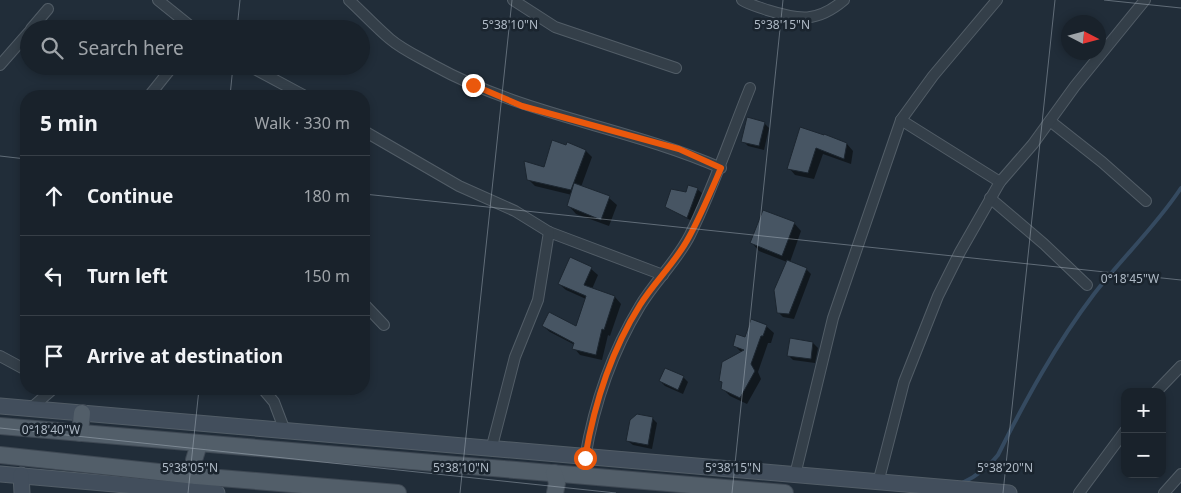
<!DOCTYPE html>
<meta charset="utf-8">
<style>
:root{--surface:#19222b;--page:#222a33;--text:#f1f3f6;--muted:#9fa4a9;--line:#373f47}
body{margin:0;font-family:"Noto Sans",sans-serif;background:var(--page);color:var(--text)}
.controls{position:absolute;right:15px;bottom:15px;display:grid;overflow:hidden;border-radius:10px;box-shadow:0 2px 8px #0003}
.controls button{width:45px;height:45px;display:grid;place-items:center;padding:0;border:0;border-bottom:1px solid var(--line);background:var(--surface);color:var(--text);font:25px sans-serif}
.compass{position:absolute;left:1061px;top:15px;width:45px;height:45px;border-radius:50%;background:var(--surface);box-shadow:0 2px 8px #0003;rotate:96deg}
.stop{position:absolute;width:15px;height:15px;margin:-11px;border:4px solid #ea580c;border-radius:50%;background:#fff}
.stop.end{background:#ea580c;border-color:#fff;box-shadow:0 1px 5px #0008}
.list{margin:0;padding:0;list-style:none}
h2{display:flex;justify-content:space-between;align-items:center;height:65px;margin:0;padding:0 20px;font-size:21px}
h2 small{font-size:16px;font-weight:400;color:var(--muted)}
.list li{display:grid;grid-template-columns:32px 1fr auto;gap:15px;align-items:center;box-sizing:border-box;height:80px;padding:0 20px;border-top:1px solid var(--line)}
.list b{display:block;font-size:19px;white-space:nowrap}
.list em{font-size:16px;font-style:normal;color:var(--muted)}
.icon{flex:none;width:28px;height:28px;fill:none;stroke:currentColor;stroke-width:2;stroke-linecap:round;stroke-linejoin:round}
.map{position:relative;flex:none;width:1181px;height:493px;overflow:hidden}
.search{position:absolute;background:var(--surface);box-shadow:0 2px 8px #0003;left:20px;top:20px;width:350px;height:55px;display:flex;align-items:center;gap:12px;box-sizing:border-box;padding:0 18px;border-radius:28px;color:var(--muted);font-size:19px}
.panel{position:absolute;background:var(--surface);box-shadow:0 2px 8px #0003;left:20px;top:90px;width:350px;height:305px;border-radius:20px}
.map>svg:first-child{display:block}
.shadow{fill:#0007}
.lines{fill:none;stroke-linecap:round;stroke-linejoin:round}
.stream{stroke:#354a60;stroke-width:4}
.building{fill:#475563;stroke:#1c2630}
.street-casing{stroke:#525d67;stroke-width:12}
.secondary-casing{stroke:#525d67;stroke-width:17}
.primary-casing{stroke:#3e4853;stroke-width:18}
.street{stroke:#343f49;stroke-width:10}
.secondary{stroke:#424e5c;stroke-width:15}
.primary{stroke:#525e69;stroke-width:16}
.route{stroke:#ea580c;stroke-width:6}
.ticks{fill:none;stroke:#afbac6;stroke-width:1;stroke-opacity:0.45}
.ticks-label{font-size:12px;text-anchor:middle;fill:#afbac6;stroke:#1a242e;stroke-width:5;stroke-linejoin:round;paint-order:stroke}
</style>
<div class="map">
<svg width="1181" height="493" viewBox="0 0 1181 493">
<rect width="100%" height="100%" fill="#212d39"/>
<g class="shadow">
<path d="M764 123 769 128 764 150 748 146 743 141Z"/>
<path d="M824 137 847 144 853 151 851 164 823 154 814 179 795 175 789 168Z"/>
<path d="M586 151 592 157 581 187 609 198 617 205 609 226 576 214 569 206 572 195 535 186 528 179 545 169Z"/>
<path d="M697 189 702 193 692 221 666 207Z"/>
<path d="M794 223 801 231 790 262 806 269 811 274 794 319 783 317 778 312 787 262 759 251 752 243Z"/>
<path d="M591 269 598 275 592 289 615 297 621 304 610 336 608 335 602 360 580 355 574 348 575 345 550 332 543 326 576 328 586 299 566 290 559 284Z"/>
<path d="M766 326 774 333 771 343H768L758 372 761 379 747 404 730 396 722 388 723 383 720 381 742 353 734 345Z"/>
<path d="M813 343 818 348 815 363 793 360 788 355Z"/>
<path d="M683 377 688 382 683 394 665 386 660 381Z"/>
<path d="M652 418 657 423 652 449 633 445 628 441Z"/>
</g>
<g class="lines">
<path class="stream" d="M962 483C977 476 988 468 998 455 1026 399 1056 344 1094 294 1122 258 1156 226 1181 188"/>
</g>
<g class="building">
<path d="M747 117 765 122 759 146 741 142Z"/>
<path d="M800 127 824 135V134L847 143 844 159 816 148 808 173 787 169Z"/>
<path d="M552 140 566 145 567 142 586 150 571 190 527 180 524 161 544 167Z"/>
<path d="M574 183 610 196 601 220 567 206Z"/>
<path d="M688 185 698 188 687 218 665 207 671 189 686 192Z"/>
<path d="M763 210 795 222 782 256 750 243Z"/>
<path d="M570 257 592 267 584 285 615 296 604 330 602 329 596 355 572 349 574 343 542 326 549 312 576 326 586 296 558 284Z"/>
<path d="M787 260 807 268 789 314 777 313 774 290Z"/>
<path d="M751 319 767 325 763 336H761L751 364 755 371 740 398 721 389 722 382 719 381 722 362 744 350 733 346 736 334 745 337Z"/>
<path d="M790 338 813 342 811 359 787 356Z"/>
<path d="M665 368 684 376 678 390 659 381Z"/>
<path d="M637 414 653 417 648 445 626 441 630 420Z"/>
</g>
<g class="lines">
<defs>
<g id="street">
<path d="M158 0 194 29"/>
<path d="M349 0C363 13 376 27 390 39 403 50 419 57 433 65 525 116 625 126 721 168"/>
<path d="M513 0 555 27 676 68"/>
<path d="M742 0C750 5 759 7 767 10 799 20 817 23 844 0"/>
<path d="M31 29 48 9"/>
<path d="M0 65 29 32"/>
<path d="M249 66 305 96"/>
<path d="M149 96 173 66"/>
<path d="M901 120 1000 182"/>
<path d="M1050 121 1102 162 1146 201"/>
<path d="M364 131 459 186 515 211 549 232 663 275"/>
<path d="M990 198 1044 244 1087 285"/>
<path d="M26 250V262"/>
<path d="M364 304 384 325"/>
<path d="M0 356 26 370"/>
<path d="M263 389 274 402 285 431"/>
<path d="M1156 392 1181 366"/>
<path d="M30 409 53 389"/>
<path d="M491 450 515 357 538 300 549 232"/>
<path d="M585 458C594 405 612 352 640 306 655 281 677 261 690 235 714 187 730 137 750 88"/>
<path d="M795 475 833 318 901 120 933 76 997 0"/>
<path d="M878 483 904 382 938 296 960 252 1000 182 1033 144 1075 86 1145 0"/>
<path d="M1079 493 1125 431"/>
<path d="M1164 493 1181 474"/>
</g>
<g id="secondary">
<path d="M0 406 1009 493"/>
<path d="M0 474 217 493"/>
<path d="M21 475 22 493"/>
</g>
<g id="primary">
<path d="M0 426 785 493"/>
<path d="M80 433 82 413"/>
<path d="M0 455 196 476 398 493"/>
<path d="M554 473 557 483 555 493"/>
<path d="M196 476 194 460 199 444"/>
</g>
</defs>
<use href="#street" class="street-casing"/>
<use href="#secondary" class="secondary-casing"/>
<use href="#primary" class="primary-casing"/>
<use href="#street" class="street"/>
<use href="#secondary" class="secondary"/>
<use href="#primary" class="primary"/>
</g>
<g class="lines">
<path class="route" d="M473 85 522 106 679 149 721 168C711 191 701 215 689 237 676 262 655 281 640 305 611 351 594 405 585 458"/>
</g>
<path class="ticks" d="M1104 0 1181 8M237 29 240 0M230 96 233 66M0 156 26 159M364 194 1181 280M0 428 616 493M188 493 199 389M460 493 512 0M732 493 783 0M1003 493 1055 0"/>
<g class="ticks-label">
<text x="510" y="29">5°38'10"N</text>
<text x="782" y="29">5°38'15"N</text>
<text x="1130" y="283">0°18'45"W</text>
<text x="51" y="434">0°18'40"W</text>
<text x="190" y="472">5°38'05"N</text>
<text x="461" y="472">5°38'10"N</text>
<text x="733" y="472">5°38'15"N</text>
<text x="1005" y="472">5°38'20"N</text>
</g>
</svg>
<div class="controls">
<button>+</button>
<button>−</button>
</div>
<svg class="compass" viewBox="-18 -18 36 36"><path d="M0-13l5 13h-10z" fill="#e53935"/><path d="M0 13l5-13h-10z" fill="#9fa4a9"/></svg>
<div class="stop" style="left:585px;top:458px"></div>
<div class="stop end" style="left:473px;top:85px"></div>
<div class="search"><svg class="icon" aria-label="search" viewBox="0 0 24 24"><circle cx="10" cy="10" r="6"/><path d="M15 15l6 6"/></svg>Search here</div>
<section class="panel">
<h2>5 min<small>Walk · 330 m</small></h2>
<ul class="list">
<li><svg class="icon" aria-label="ahead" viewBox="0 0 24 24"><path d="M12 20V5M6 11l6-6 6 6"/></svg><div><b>Continue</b></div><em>180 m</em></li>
<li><svg class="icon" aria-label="left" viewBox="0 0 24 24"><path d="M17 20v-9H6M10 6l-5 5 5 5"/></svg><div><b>Turn left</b></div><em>150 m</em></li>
<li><svg class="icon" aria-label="arrive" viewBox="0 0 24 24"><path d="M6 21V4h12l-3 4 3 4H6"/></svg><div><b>Arrive at destination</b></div></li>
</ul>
</section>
</div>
